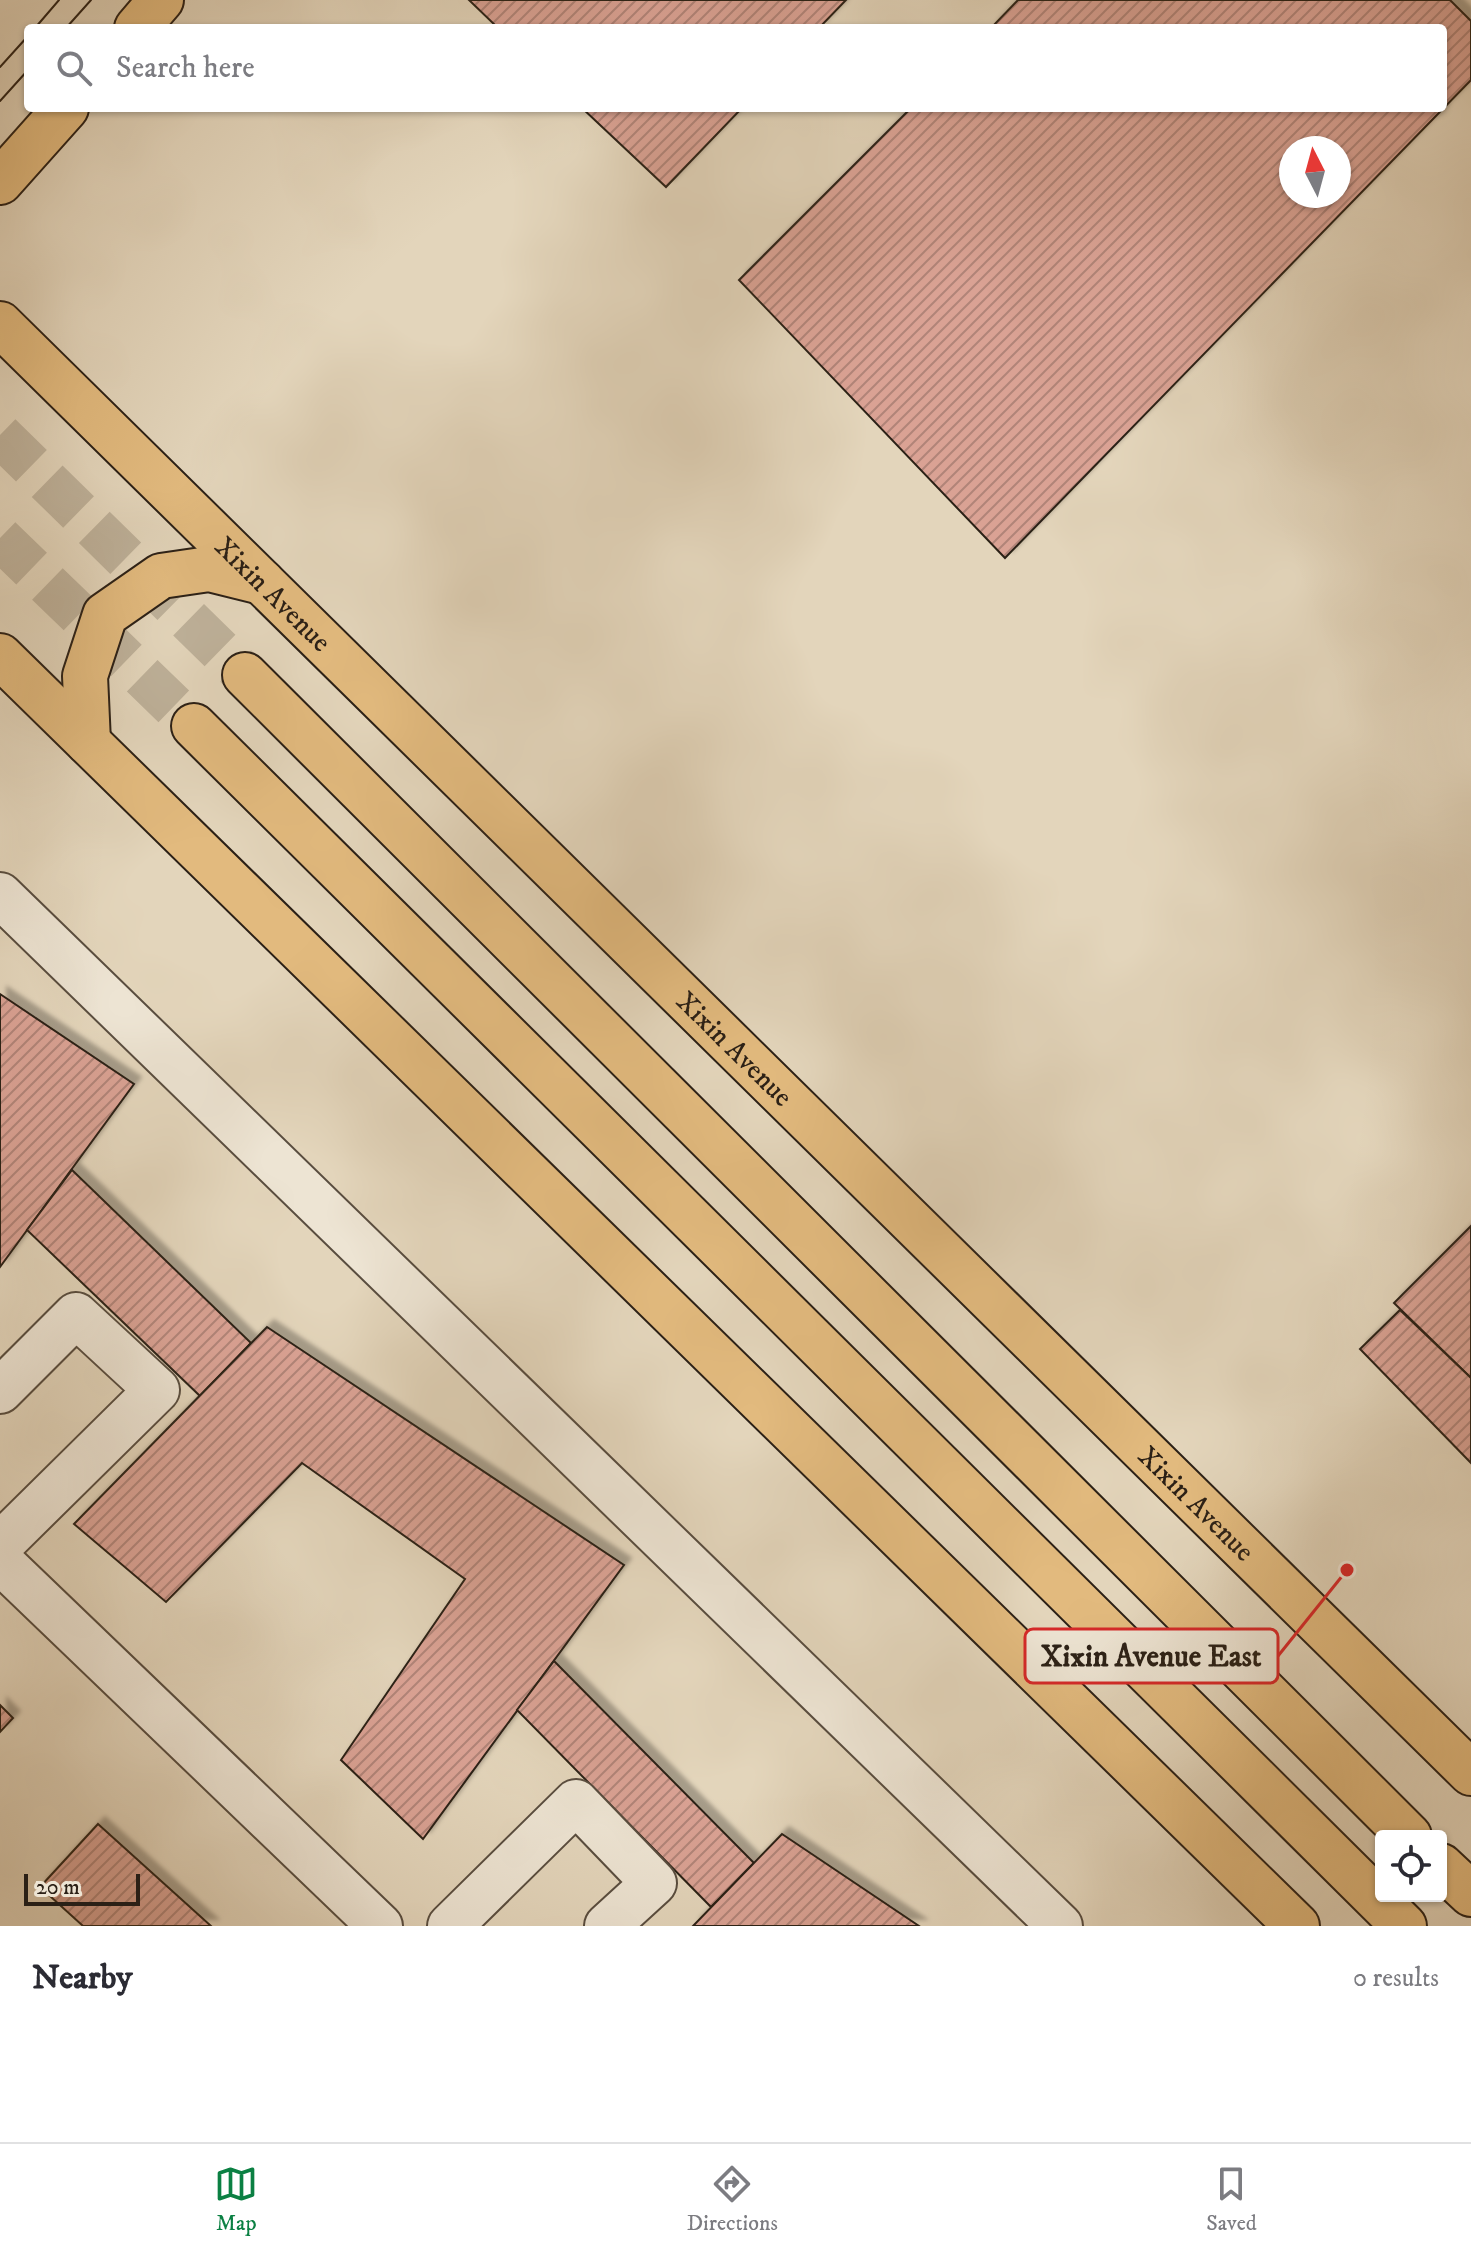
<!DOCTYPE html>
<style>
:root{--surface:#fff;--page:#f7f7f7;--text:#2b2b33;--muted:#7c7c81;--line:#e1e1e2;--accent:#0b8043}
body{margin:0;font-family:"IM FELL DW Pica",serif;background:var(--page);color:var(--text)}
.controls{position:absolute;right:24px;bottom:24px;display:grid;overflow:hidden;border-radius:8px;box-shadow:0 2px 6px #0004}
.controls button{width:72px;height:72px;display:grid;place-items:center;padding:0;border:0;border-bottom:2px solid var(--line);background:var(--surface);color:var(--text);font:40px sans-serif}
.compass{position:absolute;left:1279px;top:136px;width:72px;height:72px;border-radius:50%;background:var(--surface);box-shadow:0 2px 6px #0004;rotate:354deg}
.scale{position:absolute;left:24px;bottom:20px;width:116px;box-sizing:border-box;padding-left:8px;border:4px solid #2b2016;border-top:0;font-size:22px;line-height:28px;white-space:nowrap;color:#2b2016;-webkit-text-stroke:6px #ede4d3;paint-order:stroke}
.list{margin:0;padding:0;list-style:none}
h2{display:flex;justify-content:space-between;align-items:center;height:104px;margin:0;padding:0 32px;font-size:34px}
h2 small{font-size:26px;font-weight:400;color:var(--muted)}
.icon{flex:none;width:44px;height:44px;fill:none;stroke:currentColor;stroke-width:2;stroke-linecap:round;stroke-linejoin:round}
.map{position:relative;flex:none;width:1471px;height:1926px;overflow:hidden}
.search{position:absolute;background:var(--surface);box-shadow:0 2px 6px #0004;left:24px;right:24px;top:24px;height:88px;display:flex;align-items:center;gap:20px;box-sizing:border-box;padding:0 28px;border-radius:8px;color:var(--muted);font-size:30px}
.sheet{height:216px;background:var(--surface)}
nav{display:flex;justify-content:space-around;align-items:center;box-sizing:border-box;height:112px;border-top:2px solid var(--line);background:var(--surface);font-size:22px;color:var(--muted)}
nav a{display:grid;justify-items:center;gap:4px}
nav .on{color:var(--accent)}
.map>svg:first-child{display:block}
.building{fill:url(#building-hatch);stroke:#2b2016;stroke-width:2;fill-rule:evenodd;filter:url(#shadow)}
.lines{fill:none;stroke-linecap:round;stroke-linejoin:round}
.highway-tunnel{stroke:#beb19a;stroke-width:44;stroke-dasharray:44 22;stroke-linecap:butt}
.minor-casing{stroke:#594d3f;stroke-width:48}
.major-casing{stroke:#2b2016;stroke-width:48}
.highway-casing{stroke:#2b2016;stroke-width:48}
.minor{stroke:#ede4d3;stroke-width:44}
.major{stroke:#e2ba7e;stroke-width:44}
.highway{stroke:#e2ba7e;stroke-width:44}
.tram{stroke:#2b2016;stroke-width:2}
.labels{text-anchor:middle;stroke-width:6;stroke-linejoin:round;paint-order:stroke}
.street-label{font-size:28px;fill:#2b2016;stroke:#ede4d3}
.leader{fill:none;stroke:#d62828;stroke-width:3}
.callout-dot{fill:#d62828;stroke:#ede4d3;stroke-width:3}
.callout{fill:#ede4d3;stroke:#d62828;stroke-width:3}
.callout-label{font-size:30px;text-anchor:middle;font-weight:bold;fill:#2b2016}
</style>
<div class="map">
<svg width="1471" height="1926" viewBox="0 0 1471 1926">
<defs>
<pattern id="building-hatch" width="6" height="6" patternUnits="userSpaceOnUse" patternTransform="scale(2)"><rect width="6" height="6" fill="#daa294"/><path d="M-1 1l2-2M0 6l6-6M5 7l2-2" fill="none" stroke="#b18478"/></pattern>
<filter id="shadow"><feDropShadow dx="7" dy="-7" stdDeviation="2" flood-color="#0004"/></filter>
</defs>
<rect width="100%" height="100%" fill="#e3d5bb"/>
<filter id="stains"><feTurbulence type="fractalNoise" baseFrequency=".0025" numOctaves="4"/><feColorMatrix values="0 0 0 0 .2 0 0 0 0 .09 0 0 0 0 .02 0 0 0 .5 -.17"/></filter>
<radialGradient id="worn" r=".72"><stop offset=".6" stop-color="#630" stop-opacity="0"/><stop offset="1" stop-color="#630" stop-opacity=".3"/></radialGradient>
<g class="building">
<path d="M469 0H846L819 28H498Z"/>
<path d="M1018 0H1450L1471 21V80L1005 558 739 280 911 108H1443V28H991ZM1291 148H1339V196H1291Z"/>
<path d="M582 108H742L666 187Z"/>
<path d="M0 994 134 1084 0 1267Z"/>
<path d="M72 1170 251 1343 200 1396 27 1230Z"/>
<path d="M1471 1226V1378L1394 1303Z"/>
<path d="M1400 1310 1471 1378V1463L1360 1349Z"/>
<path d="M267 1327 624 1565 423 1839 341 1760 465 1579 302 1463 166 1602 74 1524Z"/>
<path d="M554 1661 754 1863 711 1907 517 1710Z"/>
<path d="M0 1705 13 1718 0 1732Z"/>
<path d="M98 1824 211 1926H83L40 1887Z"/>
<path d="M782 1834 919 1926H693Z"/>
</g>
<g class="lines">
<g class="highway-tunnel">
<path d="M0 435 245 675"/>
<path d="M0 538 194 726"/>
</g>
<defs>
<g id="minor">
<path d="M0 895 1060 1926"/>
<path d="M0 1391 76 1315 157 1390 0 1545"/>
<path d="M0 1561 380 1926"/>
<path d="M450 1926 576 1802 654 1883 607 1926"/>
</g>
<g id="major">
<path d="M137 28 161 0"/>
<path d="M0 182 66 108"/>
<path id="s1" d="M0 324 1471 1773"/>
<path d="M0 656 1297 1926"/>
<path d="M88 742 85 676 105 615 161 576 209 569 262 582"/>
</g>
<g id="highway">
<path d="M245 675 1409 1836"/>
<path d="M194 726 1404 1926"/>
<path d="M1441 1866 1471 1894"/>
</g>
</defs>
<use href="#minor" class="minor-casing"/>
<use href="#major" class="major-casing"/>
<use href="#highway" class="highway-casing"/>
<use href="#minor" class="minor"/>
<use href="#major" class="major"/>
<use href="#highway" class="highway"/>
<g class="tram">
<path d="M35 28 59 0"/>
<path d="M66 28 91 0"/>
<path d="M0 67 28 36"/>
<path d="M0 101 28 70"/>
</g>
</g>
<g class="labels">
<g class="street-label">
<text dy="10" stroke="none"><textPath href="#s1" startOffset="384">Xixin Avenue</textPath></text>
<text dy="10" stroke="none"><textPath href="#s1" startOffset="1032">Xixin Avenue</textPath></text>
<text dy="10" stroke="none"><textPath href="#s1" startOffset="1680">Xixin Avenue</textPath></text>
</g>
</g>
<path class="leader" d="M1347 1570L1278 1656"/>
<circle class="callout-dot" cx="1347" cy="1570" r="8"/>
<rect class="callout" x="1025" y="1629" width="253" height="54" rx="8"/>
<g class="callout-label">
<text x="1151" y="1666">Xixin Avenue East</text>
</g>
<rect width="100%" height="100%" filter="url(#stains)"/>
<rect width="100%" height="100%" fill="url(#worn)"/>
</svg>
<div class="controls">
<button><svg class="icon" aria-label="locate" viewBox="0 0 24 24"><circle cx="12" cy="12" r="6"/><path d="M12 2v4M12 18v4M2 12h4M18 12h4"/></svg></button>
</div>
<svg class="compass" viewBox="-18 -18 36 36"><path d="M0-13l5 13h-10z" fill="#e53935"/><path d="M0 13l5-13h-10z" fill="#7c7c81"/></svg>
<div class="scale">20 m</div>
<div class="search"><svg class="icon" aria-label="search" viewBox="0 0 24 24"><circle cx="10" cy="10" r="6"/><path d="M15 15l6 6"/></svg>Search here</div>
</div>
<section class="sheet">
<h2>Nearby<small>0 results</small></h2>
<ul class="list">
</ul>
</section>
<nav>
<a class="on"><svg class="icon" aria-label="map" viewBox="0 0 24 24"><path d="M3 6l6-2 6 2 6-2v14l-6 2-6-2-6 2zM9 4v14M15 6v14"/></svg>Map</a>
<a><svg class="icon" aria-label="directions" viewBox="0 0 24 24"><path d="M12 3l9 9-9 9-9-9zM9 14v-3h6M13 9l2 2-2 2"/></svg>Directions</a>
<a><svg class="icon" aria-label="saved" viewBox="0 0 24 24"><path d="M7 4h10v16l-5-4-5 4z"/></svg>Saved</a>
</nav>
